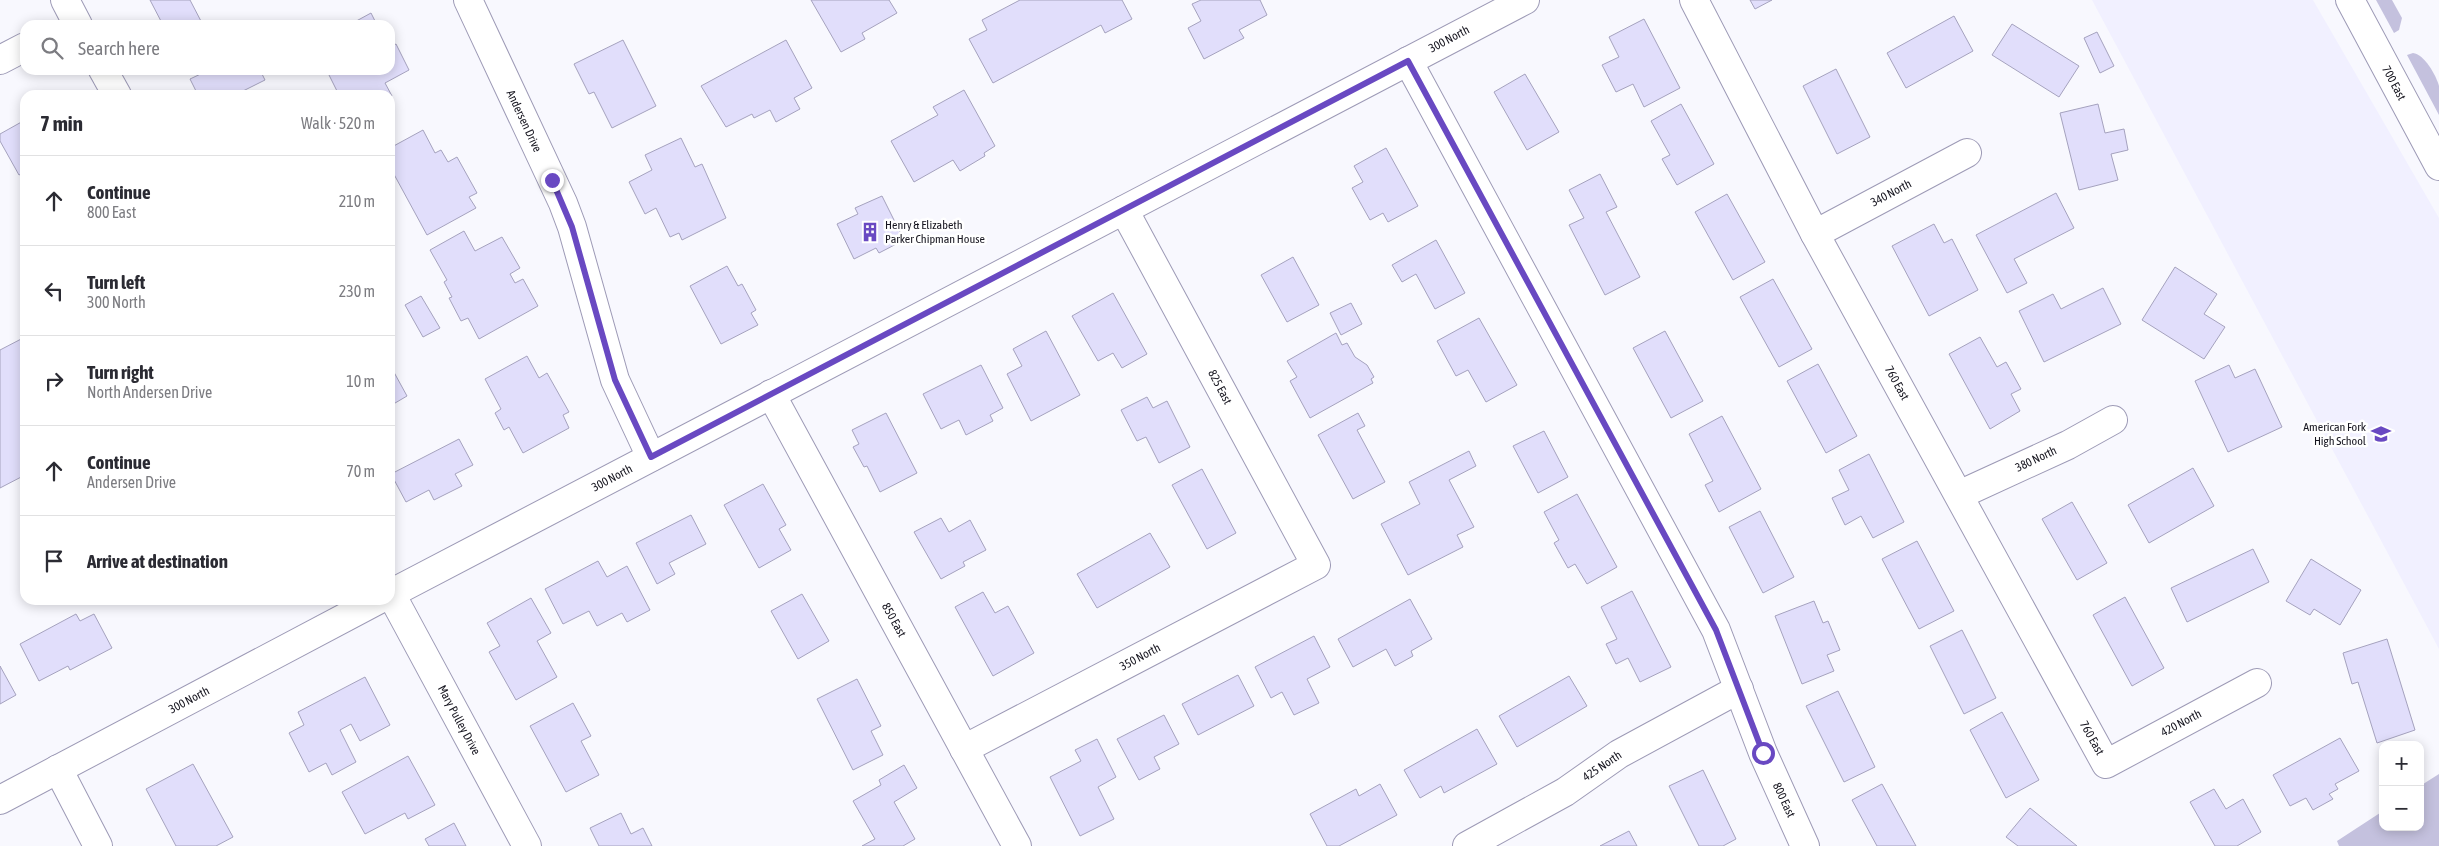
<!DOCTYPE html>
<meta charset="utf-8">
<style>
:root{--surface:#fff;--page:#f2f2f3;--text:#2b2b33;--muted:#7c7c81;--line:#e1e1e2}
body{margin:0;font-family:"Asap Condensed",sans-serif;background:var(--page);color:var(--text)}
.controls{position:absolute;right:15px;bottom:15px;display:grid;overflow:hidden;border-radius:10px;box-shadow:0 2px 12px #0003}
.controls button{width:45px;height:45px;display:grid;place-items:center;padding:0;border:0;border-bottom:1px solid var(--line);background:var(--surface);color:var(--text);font:25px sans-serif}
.stop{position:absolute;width:15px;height:15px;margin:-11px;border:4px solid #6949c2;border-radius:50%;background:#fff}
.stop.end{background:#6949c2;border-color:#fff;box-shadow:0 1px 5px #0008}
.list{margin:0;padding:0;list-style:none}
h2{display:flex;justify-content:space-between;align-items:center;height:65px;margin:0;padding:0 20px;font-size:21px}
h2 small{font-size:16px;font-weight:400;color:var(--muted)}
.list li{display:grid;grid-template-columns:32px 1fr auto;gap:15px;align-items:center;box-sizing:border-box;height:90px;padding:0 20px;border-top:1px solid var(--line)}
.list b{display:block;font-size:19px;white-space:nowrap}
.list p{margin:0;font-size:16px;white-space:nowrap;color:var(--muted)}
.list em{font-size:16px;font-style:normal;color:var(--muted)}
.icon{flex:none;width:28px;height:28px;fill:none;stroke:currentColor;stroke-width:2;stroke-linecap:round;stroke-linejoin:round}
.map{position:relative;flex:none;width:2439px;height:846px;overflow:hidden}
.search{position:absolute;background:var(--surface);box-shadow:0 2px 12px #0003;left:20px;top:20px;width:375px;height:55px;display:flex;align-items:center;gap:12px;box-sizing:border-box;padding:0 18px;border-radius:15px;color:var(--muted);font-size:19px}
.panel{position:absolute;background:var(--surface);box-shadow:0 2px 12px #0003;left:20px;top:90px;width:375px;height:515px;border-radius:15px}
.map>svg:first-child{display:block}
.built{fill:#f1f0ff}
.green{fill:#c4c1de}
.building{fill:#e1defb;stroke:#a5a2be}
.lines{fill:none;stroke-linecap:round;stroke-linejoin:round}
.street-casing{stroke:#9d9ab6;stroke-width:30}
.secondary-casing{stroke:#9d9ab6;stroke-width:30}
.street{stroke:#fff;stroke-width:28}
.secondary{stroke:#fff;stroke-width:28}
.route{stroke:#6949c2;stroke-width:6}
.labels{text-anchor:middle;stroke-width:5;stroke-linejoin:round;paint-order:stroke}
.street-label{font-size:12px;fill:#16151f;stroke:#fff}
.poi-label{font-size:12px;fill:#16151f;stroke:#fff;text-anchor:start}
</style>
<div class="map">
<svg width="2439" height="846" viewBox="0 0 2439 846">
<rect width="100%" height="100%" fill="#f8f8fe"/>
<path class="built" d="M2092 0H2313L2439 218V649Z"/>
<g class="green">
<path d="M2376 0H2392L2402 18 2399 30 2394 33Z"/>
<path d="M2413 53C2424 54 2436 75 2439 86 2439 95 2439 106 2439 115L2407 55Z"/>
<path d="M2439 774V846H2339L2337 841 2383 811V827H2420V786Z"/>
</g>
<g class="building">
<path d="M150 0H190L203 25H163Z"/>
<path d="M811 0H889L897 13 862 33 865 39 841 52Z"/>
<path d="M1020 0H1122L1132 19 1105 33 1101 25 993 83 969 39 987 30 982 20Z"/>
<path d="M1201 0H1260L1267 15 1239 30 1244 38 1204 59 1188 28 1201 21 1192 4Z"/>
<path d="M1750 0H1772L1755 9Z"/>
<path d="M371 13 377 25H349Z"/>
<path d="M1954 16 1973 51 1906 88 1887 53Z"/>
<path d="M1644 19 1680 88 1644 107 1633 84 1616 92 1602 65 1619 57 1609 37Z"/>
<path d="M2012 24 2079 66 2059 97 1992 55Z"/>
<path d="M2097 32 2114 66 2100 73 2084 38Z"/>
<path d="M623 40 656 106 612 128 594 92 589 94 574 64Z"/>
<path d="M786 40 812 88 794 98 800 109 776 122 770 110 754 118 752 114 726 127 701 86Z"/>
<path d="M396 44 409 70 385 83 392 96 339 95 327 71 390 70V47Z"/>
<path d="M1836 69 1870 137 1837 154 1803 86Z"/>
<path d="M209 70H260L265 80 243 91 245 95H198L190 79Z"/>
<path d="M1525 74 1559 132 1527 150 1494 92Z"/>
<path d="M964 90 995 146 984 153 985 156 960 171 953 160 914 182 891 141 938 115 933 107Z"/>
<path d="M1681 104 1714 164 1677 185 1662 159 1670 155 1651 121Z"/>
<path d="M2098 104 2105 133 2124 129 2128 150 2111 154 2118 180 2079 190 2060 113Z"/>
<path d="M25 120V172L19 175 0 141V134Z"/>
<path d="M423 130 435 153 441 150 448 162 457 157 477 193 469 197 476 208 427 235 390 167V148Z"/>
<path d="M681 138 695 167 702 164 726 218 682 240 679 233 670 237 656 208 645 214 629 182 652 170 645 155Z"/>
<path d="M1386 148 1418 206 1388 222 1383 213 1370 220 1352 188 1363 182 1354 166Z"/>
<path d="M1600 174 1617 207 1606 212 1640 277 1605 295 1569 225 1584 218 1569 190Z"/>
<path d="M2056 193 2074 228 2014 259 2027 283 2007 293 1976 235Z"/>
<path d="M1727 194 1765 262 1733 280 1695 212Z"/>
<path d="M882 196 904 240 879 253 876 248 854 259 837 224 858 214 855 208Z"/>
<path d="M1934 224 1944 243 1952 239 1978 290 1929 316 1892 246Z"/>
<path d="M464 231 475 251 502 237 520 268 510 274 515 283 523 279 538 306 479 339 468 318 461 321 449 298 452 297 444 282 447 280 430 250Z"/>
<path d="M1436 240 1465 293 1435 309 1416 274 1402 282 1392 265Z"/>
<path d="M1293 257 1319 305 1287 322 1261 275Z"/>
<path d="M727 266 738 286 742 284 756 310 751 313 758 325 721 344 690 286Z"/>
<path d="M2175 267 2217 294 2204 314 2225 327 2204 359 2142 320Z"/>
<path d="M1773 279 1812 349 1779 367 1740 297Z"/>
<path d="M2103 288 2121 324 2044 362 2019 311 2053 294 2061 309Z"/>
<path d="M1113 293 1147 354 1122 368 1113 353 1098 361 1072 316Z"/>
<path d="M421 296 440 328 423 337 405 305Z"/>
<path d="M1351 303 1362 324 1341 335 1330 313Z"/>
<path d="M1479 318 1517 385 1486 402 1468 370 1456 376 1437 341Z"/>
<path d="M1046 331 1080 395 1031 421 1007 374 1022 366 1013 349Z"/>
<path d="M1665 331 1703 401 1671 418 1633 348Z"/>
<path d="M1336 333 1342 345 1347 343 1355 357 1367 365 1374 377 1371 379 1373 383 1310 418 1290 381 1297 377 1287 361Z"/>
<path d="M25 337V475L0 488V350Z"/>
<path d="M1980 337 1997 367 2006 362 2021 389 2011 394 2020 411 1990 429 1949 354Z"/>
<path d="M527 356 539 378 547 373 569 412 563 415 569 428 523 453 509 427 504 430 495 413 501 409 485 379Z"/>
<path d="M1818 364 1857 436 1826 453 1787 381Z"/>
<path d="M390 365 407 396 390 406Z"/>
<path d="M981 365 1003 408 990 415 993 421 966 435 959 420 941 429 923 394Z"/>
<path d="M2229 365 2235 378 2255 369 2282 427 2228 452 2195 381Z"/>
<path d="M1147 397 1153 408 1167 401 1190 447 1159 463 1146 437 1137 441 1121 410Z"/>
<path d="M886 413 917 473 880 492 867 466 864 467 853 447 859 444 852 430Z"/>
<path d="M1358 413 1365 426 1357 430 1385 482 1353 499 1318 435Z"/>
<path d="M1722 416 1761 489 1719 512 1705 485 1713 481 1689 434Z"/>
<path d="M1544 431 1568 477 1538 493 1513 446Z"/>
<path d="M459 439 473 465 455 474 462 486 434 500 429 490 406 502 391 474Z"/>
<path d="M1469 451 1476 466 1449 480 1474 527 1457 535 1463 547 1408 575 1381 524 1420 504 1409 482Z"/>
<path d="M1869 454 1904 522 1873 538 1861 516 1845 525 1832 498 1849 490 1839 470Z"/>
<path d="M2193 468 2214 506 2149 543 2128 505Z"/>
<path d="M1202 469 1236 533 1207 549 1172 485Z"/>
<path d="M763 484 786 525 779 529 791 550 759 568 724 505Z"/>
<path d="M1577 494 1617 567 1587 584 1575 564 1568 568 1554 543 1559 540 1544 512Z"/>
<path d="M2072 502 2107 563 2077 580 2042 519Z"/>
<path d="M1760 511 1794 577 1763 593 1729 527Z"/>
<path d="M691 515 706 544 669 563 675 574 657 584 636 543Z"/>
<path d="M941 518 949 532 970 520 986 550 963 562 965 566 941 579 914 532Z"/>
<path d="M1150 533 1170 567 1097 608 1077 574Z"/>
<path d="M1917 541 1954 611 1919 629 1882 559Z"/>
<path d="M2253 549 2269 582 2187 622 2171 588Z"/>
<path d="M2311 559 2361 590 2340 625 2314 609 2310 615 2286 601Z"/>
<path d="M598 561 607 577 627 566 650 610 627 622 622 613 597 626 589 611 563 624 545 589Z"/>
<path d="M1632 591 1671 667 1640 682 1628 658 1616 664 1606 644 1617 639 1601 607Z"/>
<path d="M983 592 995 613 1008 606 1034 653 993 676 955 607Z"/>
<path d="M802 594 829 641 798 659 771 611Z"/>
<path d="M2125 597 2164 668 2132 686 2093 615Z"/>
<path d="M531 598 551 633 537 641 557 677 516 700 489 652 500 646 487 623Z"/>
<path d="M1410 599 1432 639 1411 651 1413 656 1395 666 1386 649 1353 667 1338 639Z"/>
<path d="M1814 601 1823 623 1828 621 1840 650 1827 655 1834 671 1802 684 1775 616Z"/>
<path d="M76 614 80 621 94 614 112 648 70 670 68 666 39 681 20 644Z"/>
<path d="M1962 630 1996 698 1964 714 1930 646Z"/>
<path d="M1314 636 1330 667 1307 679 1319 703 1294 715 1282 692 1271 698 1255 667Z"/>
<path d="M2387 639 2415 730 2377 743 2358 682 2352 684 2343 653Z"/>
<path d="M0 666 16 695 0 704Z"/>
<path d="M1238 675 1254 706 1198 735 1182 704Z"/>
<path d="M1569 676 1587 706 1517 747 1499 716Z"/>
<path d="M365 677 390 725 360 741 351 724 340 730 356 762 332 775 326 763 309 772 289 733 304 725 298 712Z"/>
<path d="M857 679 881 726 871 731 883 755 853 770 817 699Z"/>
<path d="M1838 691 1875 767 1844 782 1806 706Z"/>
<path d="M573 703 591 736 581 741 599 775 566 792 530 726Z"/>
<path d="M2002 712 2039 780 2006 798 1970 730Z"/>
<path d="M1164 715 1179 744 1154 757 1160 769 1139 780 1117 739Z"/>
<path d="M1477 729 1497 764 1444 793 1441 786 1420 798 1404 770Z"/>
<path d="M2340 738 2359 771 2335 784 2338 789 2329 794 2333 799 2313 810 2306 798 2290 806 2273 775Z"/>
<path d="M1097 739 1116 777 1098 787 1114 819 1080 836 1050 777 1081 761 1075 750Z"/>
<path d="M408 756 435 805 408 819 405 813 365 834 342 792Z"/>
<path d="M193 764 233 837 216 846H176L146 789Z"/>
<path d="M904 765 917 788 894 802 915 839 903 846H862L875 839 853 801 881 785 879 780Z"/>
<path d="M1703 770 1736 839 1723 846H1699L1669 786Z"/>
<path d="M1380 784 1397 815 1339 846H1327L1310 814 1356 789 1359 796Z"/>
<path d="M1882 784 1916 846H1877L1852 800Z"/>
<path d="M2214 789 2226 809 2243 799 2261 832 2237 846H2215L2190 802Z"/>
<path d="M2030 808 2077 846H2018L2006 837Z"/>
<path d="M621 813 631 834 643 828 652 846H599L590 828Z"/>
<path d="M454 823 466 846H429L425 839Z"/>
<path d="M1629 831 1637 846H1600Z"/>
</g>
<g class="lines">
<defs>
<g id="street">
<path d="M468 0 563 203 572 227 615 380 651 457"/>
<path d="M1694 0 1815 234 2106 764 2257 683"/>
<path d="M2350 0 2439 166"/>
<path d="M0 60 25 47"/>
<path d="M1408 61 1716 630 1763 753 1805 846"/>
<path d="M1815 234 1967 153"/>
<path d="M771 394 1017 846"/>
<path d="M1959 495 2068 445 2113 420"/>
<path d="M964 749 1316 565 1124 210"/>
<path d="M58 769 98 846"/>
<path d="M1467 846 1565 792 1619 754 1739 689"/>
</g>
<g id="secondary">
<path d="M65 0 78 25"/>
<path d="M103 70 117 95"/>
<path d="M390 592 527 846"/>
<path d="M390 594 1525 0"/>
<path d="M0 800 378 600"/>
</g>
</defs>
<use href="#street" class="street-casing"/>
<use href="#secondary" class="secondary-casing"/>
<use href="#street" class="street"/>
<use href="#secondary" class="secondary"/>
</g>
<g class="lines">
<path class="route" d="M552 180 572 227 615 380 651 457 1408 61 1716 630 1763 753"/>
</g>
<defs>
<symbol id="building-bare" viewBox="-9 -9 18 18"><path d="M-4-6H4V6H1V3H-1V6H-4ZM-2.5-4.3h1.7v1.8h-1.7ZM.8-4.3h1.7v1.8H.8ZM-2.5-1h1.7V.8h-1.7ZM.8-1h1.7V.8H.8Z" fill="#6949c2" stroke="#fff" stroke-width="2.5" paint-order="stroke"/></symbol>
<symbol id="school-bare" viewBox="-9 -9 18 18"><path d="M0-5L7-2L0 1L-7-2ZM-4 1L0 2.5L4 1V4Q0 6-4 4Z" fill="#6949c2" stroke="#fff" stroke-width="2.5" paint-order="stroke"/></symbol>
</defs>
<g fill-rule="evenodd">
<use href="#building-bare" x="856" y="218" width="28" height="28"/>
<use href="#school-bare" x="2367" y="420" width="28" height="28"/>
</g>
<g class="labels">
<g class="street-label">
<text transform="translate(1449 39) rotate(-28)" y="4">300 North</text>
<text transform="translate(2394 83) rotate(62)" y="4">700 East</text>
<text transform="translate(524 121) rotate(65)" y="4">Andersen Drive</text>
<text transform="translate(1891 193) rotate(-28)" y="4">340 North</text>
<text transform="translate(1897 383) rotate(61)" y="4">760 East</text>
<text transform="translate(1220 387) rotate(62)" y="4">825 East</text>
<text transform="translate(2036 459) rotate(-25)" y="4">380 North</text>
<text transform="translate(612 478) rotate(-28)" y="4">300 North</text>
<text transform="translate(894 620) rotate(61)" y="4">850 East</text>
<text transform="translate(1140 657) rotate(-28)" y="4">350 North</text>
<text transform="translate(189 700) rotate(-28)" y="4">300 North</text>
<text transform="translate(459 720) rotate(62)" y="4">Mary Pulley Drive</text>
<text transform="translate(2181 723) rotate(-28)" y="4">420 North</text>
<text transform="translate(2092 738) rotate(61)" y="4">760 East</text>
<text transform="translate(1602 766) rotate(-34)" y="4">425 North</text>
<text transform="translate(1784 800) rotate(65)" y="4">800 East</text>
</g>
<g class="poi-label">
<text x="885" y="229">Henry &amp; Elizabeth<tspan x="885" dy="14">Parker Chipman House</tspan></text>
<text x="2366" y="431" text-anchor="end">American Fork<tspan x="2366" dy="14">High School</tspan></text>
</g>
</g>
</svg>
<div class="controls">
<button>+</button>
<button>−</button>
</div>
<div class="stop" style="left:1763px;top:753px"></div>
<div class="stop end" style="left:552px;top:180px"></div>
<div class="search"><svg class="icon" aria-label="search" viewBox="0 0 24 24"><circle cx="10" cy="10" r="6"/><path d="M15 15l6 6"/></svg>Search here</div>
<section class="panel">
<h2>7 min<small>Walk · 520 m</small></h2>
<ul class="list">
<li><svg class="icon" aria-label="ahead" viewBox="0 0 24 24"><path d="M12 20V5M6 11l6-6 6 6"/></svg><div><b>Continue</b><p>800 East</p></div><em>210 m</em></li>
<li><svg class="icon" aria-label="left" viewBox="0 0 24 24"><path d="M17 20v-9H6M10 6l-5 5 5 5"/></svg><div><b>Turn left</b><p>300 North</p></div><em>230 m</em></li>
<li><svg class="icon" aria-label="right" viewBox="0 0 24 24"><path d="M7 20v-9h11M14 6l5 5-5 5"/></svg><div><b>Turn right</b><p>North Andersen Drive</p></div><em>10 m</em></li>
<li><svg class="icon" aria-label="ahead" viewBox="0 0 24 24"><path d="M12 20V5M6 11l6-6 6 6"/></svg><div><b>Continue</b><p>Andersen Drive</p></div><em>70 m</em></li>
<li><svg class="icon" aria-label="arrive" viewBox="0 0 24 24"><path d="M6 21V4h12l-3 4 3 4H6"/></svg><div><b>Arrive at destination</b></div></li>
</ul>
</section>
</div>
